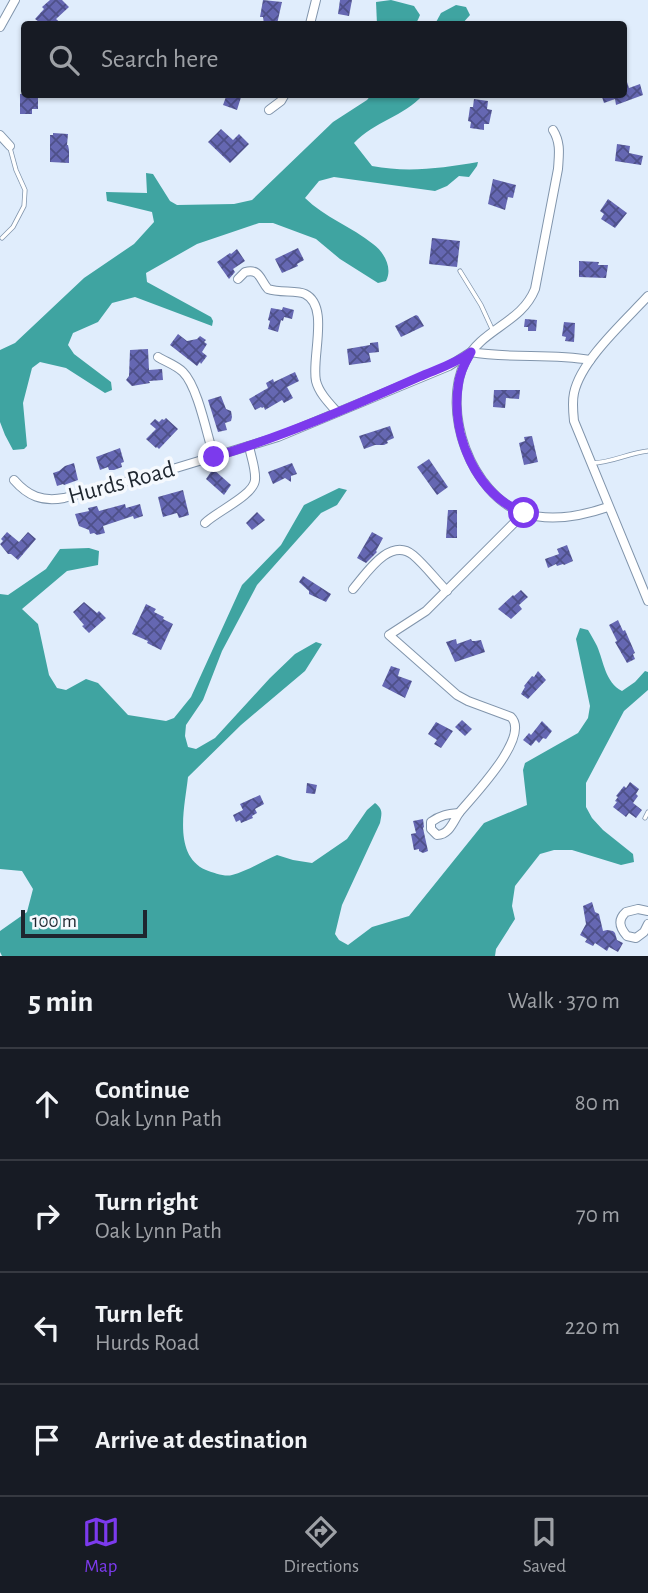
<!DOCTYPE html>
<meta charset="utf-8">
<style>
:root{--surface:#171b24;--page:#242831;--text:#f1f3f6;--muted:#9ea1a6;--line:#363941;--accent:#7c3aed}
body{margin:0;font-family:"Alegreya Sans",sans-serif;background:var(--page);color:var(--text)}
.scale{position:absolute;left:21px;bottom:18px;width:126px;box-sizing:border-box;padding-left:7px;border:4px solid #1e262f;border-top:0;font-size:19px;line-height:24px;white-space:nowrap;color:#1e262f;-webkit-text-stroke:5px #f5f9fe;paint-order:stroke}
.stop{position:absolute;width:21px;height:21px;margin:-16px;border:5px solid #7c3aed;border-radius:50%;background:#fff}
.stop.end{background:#7c3aed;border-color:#fff;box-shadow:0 2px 7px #0008}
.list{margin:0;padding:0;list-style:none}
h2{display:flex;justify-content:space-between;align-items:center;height:91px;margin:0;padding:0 28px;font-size:30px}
h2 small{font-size:23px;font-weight:400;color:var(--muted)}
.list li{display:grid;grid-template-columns:46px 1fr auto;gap:21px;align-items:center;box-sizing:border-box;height:112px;padding:0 28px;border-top:2px solid var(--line)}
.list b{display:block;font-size:26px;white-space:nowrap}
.list p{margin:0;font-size:23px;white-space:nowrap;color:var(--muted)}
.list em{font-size:23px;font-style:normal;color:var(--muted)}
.icon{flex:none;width:38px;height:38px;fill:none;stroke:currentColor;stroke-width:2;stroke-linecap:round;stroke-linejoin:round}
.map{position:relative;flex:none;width:648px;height:956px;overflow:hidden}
.search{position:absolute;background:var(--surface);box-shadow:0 2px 5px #0004;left:21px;right:21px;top:21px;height:77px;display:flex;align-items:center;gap:18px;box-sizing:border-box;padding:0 24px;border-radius:7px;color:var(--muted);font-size:26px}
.sheet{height:539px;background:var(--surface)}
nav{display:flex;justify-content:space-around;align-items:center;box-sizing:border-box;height:98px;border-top:2px solid var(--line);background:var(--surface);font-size:19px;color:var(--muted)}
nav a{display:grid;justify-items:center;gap:4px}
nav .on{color:var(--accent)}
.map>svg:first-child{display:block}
.water{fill:#3fa4a1}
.building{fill:url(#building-cross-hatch)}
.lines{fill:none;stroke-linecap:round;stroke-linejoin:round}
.lane-casing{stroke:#8195ac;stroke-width:5}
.street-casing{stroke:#8195ac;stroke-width:10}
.lane{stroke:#fff;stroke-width:3.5}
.street{stroke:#fff;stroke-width:8}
.route{stroke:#7c3aed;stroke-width:9}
.labels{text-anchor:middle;stroke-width:7;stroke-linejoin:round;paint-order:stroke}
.street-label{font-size:24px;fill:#1e262f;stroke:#f5f9fe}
</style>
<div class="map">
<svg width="648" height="956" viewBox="0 0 648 956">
<defs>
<pattern id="building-cross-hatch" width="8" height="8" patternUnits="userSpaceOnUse" patternTransform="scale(1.75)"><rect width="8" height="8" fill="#6567b2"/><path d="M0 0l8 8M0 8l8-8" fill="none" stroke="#4e5089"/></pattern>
</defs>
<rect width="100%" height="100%" fill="#e0edfc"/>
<g class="water">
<path d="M391 0 414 6 420 15 416 24H377L376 2Z"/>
<path d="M456 5 466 7 470 15 462 24H435L441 13Z"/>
<path d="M372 94 423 95C404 116 374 122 354 143L372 166C408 173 443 168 478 162L477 166 469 177 459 176 447 186 435 191 334 177 319 181 305 198C324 217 352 227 373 244 384 252 393 268 386 281L378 283 340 259 316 239 273 223H259L197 244 146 273 147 282 211 317 213 321 212 326 135 297 112 303 98 322 73 333 68 345 74 354 111 382 112 390 105 393 66 368 40 362 32 368 23 403 27 446 24 449 13 450 5 435 0 422V350L15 343 84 278 134 244 154 222 152 212 107 201 106 192 147 193 146 173 153 174 170 201 177 205 234 204 252 200 333 122 367 100Z"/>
<path d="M339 488 347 490 337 505 321 513 257 585 222 651 203 700 186 725 185 736 188 747 196 749 215 738 270 678 295 654 316 642 322 644 305 671 241 725 188 777C185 806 172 855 206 870 214 873 225 877 232 875 247 871 263 861 277 855L293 860 312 863 347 839 367 810 375 803C383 809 382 813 380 823L342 905 335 934 339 940 348 945 372 927 409 916 484 823 527 805 523 770 525 763 578 733 588 718 590 706 576 639 580 628 588 630C591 635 594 640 597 646 604 662 605 682 622 691L635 682 645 671 648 672V690L624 711 586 783V807L592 818 603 830 633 854 634 862 621 865 572 850H554L540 854 515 886 512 906 515 919 496 949 495 956H2L0 952V931L27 912 33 889 22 871 0 869V594L8 595 46 569 60 549 89 548 99 551 98 565 67 571 22 609 38 624 49 675 57 688 66 690 86 679 98 683 128 715 166 721 174 718 191 697 242 585 281 545 304 505Z"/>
</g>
<g class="building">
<path d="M50 0H62L69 7 56 19 62 24H42L35 19 44 9 42 7Z"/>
<path d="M263 0 282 2 277 24H264L263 17H260Z"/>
<path d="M340 0H352L349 16 338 14Z"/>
<path d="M625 76 629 88 640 84 643 95 616 105 615 99 604 103 601 94H624Z"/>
<path d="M20 94H38V109H32V114H20Z"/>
<path d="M227 94H242L237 110 223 105Z"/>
<path d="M474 99 488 101 487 109 492 110 489 124H484V130L470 128 471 122 468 121 470 107H473Z"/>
<path d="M221 129 233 140 239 134 249 144 230 163 208 142Z"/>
<path d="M53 133 68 134 67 145H68L69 150V163L50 162V135H53Z"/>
<path d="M617 144 630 146 629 153 643 156 641 165 615 161Z"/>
<path d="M493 179 516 185 513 198 508 197 505 210 488 204Z"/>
<path d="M608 199 627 213 615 228 601 219 604 214 600 211Z"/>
<path d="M432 238 460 241 457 267 429 264Z"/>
<path d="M298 248 304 260 297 264 298 266 282 273 275 259Z"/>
<path d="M237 249 245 261 233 269 235 272 229 279 217 262 230 253 231 254Z"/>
<path d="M579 261 599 262 598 265H608L606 278 579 277Z"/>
<path d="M283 307 294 310 292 319 284 317 283 321 281 320 278 332 268 329 270 321 268 320 271 308 282 310Z"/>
<path d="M416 315 418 316 424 326 401 337 395 326Z"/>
<path d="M525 319 537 320 536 331H528V327H524Z"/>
<path d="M564 322 575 323 574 342 565 341 566 337 562 336Z"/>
<path d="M178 334 187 341 197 339 200 336 206 340 204 342 207 344 202 352 207 356 201 364 200 362 197 366 170 345Z"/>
<path d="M378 342 379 352 369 353 371 362 349 365 347 349 370 345V343Z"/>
<path d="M148 349 149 370 162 369 163 380 149 381 150 383 132 386 126 380 129 376 130 350Z"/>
<path d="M295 372 299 381 287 387 293 398 284 403 282 400 265 410 264 407 262 408 261 407 255 410 249 399 268 388 266 383 273 379 274 382Z"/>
<path d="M494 390H520L519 399 506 398 505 408 493 407Z"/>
<path d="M221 396 226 409 231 411 232 417 231 421 225 423 227 430 218 432 208 400Z"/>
<path d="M166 418 178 429 159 449 157 447 156 448 146 439 156 429 150 424 155 419 159 422 162 419 164 420Z"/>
<path d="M390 426 394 438 387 441 388 443 384 445H375L364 449 359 436Z"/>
<path d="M532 436 538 462 524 465 519 443 525 441 524 437Z"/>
<path d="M120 448 124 462 121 463 122 467 114 470H109L108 467 100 470 96 457Z"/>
<path d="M429 459 448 487 437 495 417 467Z"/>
<path d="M74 463 78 480 64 485 63 484 57 486 53 473 59 471 65 466Z"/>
<path d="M292 463 297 474 291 476V482L285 478 273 484 268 472Z"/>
<path d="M213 469 231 485 224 495 206 479Z"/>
<path d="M183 490 189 515 179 518 177 513 163 517 158 497Z"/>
<path d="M125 504 126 508 140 504 143 516 134 519 133 516 103 526 105 533 97 535 94 533 90 534 89 530 79 526 75 514 89 511 88 508 97 506 99 511Z"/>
<path d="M448 510H457V538H446Z"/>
<path d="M257 512 265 520 252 530 246 523Z"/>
<path d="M7 532 19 542 28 532 36 539 18 560 11 554H8L0 544 3 541 1 539Z"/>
<path d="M372 532 383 538 376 551 377 552 366 563 357 558Z"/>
<path d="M567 545 573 561 564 565 563 564 557 566 556 564 548 568 545 559 559 554 557 549Z"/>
<path d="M303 576 331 594 326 602 309 594V591L299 582Z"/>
<path d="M521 590 528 597 519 605 522 609 511 619 498 609 513 595 514 596Z"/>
<path d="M84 602 97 613 99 611 106 618 89 633 82 626 84 625 73 612Z"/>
<path d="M146 604 156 609 154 612 164 617 163 619 173 624 161 650 147 643 148 641 132 634Z"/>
<path d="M618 620 623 631 625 630 635 653 633 654 635 659 627 663 615 642 617 641 609 625Z"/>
<path d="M456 639 457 644 471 639 472 641H475L481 640 485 652 455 662 446 642Z"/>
<path d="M391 666 400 669 398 676 412 681 405 698 382 686Z"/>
<path d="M538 671 546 680 528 699 521 694 525 687 524 686 532 676 534 677Z"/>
<path d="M462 720 472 729 465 736 455 727Z"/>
<path d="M542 721 552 731 546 739 543 738 539 743 536 740 531 746 523 740 529 733 531 735Z"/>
<path d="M436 722 453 731 441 748 434 744 437 740 428 734Z"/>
<path d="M630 782 639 789 636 794 638 796 633 803 642 810 636 818 629 813 626 817 613 807 617 802 615 801 618 797 616 796 624 786 626 788Z"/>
<path d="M307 783 317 785 315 794 306 793Z"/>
<path d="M260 795 264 804 255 809 257 813 252 816 253 818 241 823 240 820 236 822 233 815 243 810 240 804Z"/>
<path d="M423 819 424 827 423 828 428 851 423 853 419 851V849L414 850 411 834 416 833 413 821Z"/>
<path d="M592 902 595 912 599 914 603 931 607 930 613 931 615 933 617 940 623 943 618 952 609 947 607 951 595 943 593 946 585 942 587 939 580 935 586 924 583 906Z"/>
</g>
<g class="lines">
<defs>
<g id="lane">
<path d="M2 238 13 227 24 206 25 190 16 170 10 148"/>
<path d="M460 271 481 305 493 331"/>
<path d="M592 463C611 463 628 453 648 451"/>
<path d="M645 818 648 812"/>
</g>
<g id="street">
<path d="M310 24 316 0"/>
<path d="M0 27 15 0"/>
<path d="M269 110 281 101 285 94"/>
<path d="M553 130C561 143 559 154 558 169L535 289C521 324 482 328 465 362 441 411 471 494 523 513 550 522 582 516 608 507"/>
<path d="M0 135 10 146"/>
<path d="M238 279 245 272C260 268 260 280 268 289 279 293 297 290 305 294 330 306 311 358 316 381 319 393 329 403 337 412"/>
<path d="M648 296C625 321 581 360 574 393 572 402 573 411 574 421L648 601"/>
<path d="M158 357C166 362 176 365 183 372 198 387 207 435 214 457"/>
<path d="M14 480C28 496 42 502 64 498L166 471 278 437 449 366 471 352C510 359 551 353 590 360"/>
<path d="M205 523C216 512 254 495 255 480 256 469 251 457 249 446"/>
<path d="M353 589C366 574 390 536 413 555 425 565 436 580 447 591"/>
<path d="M459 813C472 797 531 737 511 717L468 701 457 695 389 635 426 611 524 513"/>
<path d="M459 813C453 822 449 835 437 835L431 829V822C440 815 448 814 459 813Z"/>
<path d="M648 911 638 909 626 912C617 920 620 928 627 936L636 938 644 932 648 924"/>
</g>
</defs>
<use href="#lane" class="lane-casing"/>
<use href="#street" class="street-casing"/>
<use href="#lane" class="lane"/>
<use href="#street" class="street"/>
</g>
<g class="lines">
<path class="route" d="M214 457C284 436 351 407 419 377 437 369 455 364 471 352 465 363 459 374 458 387 451 436 477 495 524 513"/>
</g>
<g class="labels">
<g class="street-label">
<text transform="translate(121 482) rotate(-15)" y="8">Hurds Road</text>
</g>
</g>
</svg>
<div class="scale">100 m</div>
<div class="stop" style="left:524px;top:513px"></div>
<div class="stop end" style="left:214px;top:457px"></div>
<div class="search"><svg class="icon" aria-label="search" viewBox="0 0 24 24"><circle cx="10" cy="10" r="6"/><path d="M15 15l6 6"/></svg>Search here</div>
</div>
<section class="sheet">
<h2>5 min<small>Walk · 370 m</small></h2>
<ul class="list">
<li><svg class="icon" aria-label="ahead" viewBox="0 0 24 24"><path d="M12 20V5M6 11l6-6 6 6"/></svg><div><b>Continue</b><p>Oak Lynn Path</p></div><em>80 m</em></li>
<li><svg class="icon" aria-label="right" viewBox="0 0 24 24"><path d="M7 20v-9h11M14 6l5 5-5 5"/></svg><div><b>Turn right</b><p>Oak Lynn Path</p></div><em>70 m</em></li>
<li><svg class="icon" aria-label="left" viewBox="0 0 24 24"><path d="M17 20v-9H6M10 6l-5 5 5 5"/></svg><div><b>Turn left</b><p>Hurds Road</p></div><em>220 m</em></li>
<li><svg class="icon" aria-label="arrive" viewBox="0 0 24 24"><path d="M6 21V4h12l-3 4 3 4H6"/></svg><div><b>Arrive at destination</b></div></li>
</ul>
</section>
<nav>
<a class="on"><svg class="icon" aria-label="map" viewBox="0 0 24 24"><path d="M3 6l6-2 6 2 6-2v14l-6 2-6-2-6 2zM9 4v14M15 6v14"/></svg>Map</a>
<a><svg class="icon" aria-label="directions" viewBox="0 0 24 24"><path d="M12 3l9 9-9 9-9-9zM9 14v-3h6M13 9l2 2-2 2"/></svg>Directions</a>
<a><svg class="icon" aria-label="saved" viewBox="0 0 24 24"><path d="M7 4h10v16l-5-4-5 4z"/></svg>Saved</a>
</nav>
